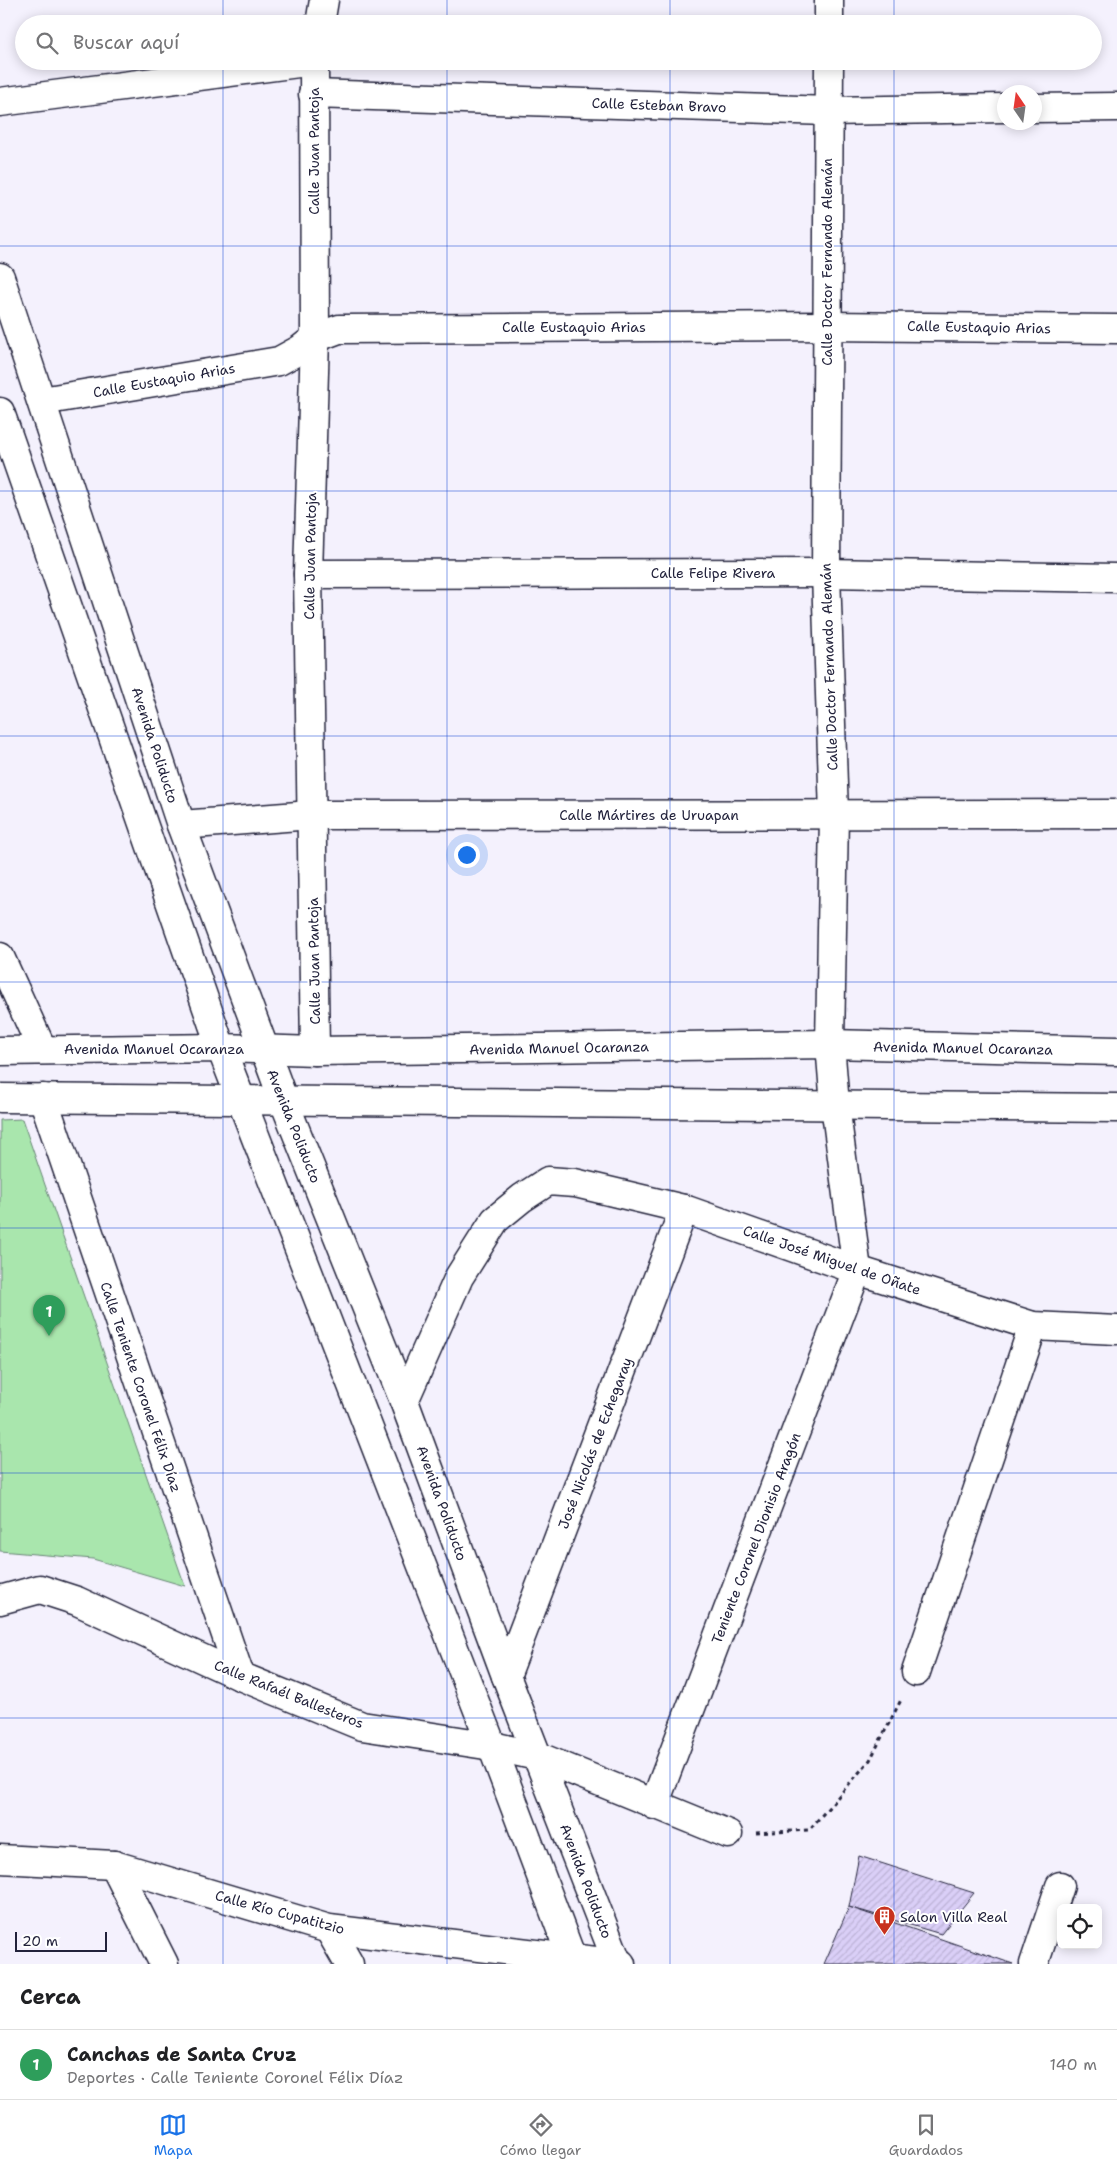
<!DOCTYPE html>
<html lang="es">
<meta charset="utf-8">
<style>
:root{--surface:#fff;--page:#f2f2f2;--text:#202124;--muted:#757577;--line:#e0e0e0;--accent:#1a73e8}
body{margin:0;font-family:"Shantell Sans",sans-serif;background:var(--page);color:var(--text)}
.controls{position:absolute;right:15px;bottom:15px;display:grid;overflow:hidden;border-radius:8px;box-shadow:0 2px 12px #0003}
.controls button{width:45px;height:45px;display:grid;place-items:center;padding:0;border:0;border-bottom:1px solid var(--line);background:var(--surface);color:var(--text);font:25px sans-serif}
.compass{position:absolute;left:997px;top:85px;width:45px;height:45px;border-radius:50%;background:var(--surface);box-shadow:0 2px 12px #0003;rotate:347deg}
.scale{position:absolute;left:15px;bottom:12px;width:92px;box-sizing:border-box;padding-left:5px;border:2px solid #22223b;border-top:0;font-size:14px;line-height:18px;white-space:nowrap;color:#22223b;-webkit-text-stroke:4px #fff;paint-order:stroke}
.you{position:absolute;left:466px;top:854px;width:18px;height:18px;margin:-12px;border:4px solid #fff;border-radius:50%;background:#1a73e8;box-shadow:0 0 0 8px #1a73e833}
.badge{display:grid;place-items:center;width:32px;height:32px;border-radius:50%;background:var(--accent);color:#fff;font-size:16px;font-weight:700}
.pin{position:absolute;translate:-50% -41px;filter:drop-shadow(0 1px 2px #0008)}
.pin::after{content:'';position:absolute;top:26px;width:18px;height:15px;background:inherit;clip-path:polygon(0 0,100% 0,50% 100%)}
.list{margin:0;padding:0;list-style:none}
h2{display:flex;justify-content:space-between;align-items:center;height:65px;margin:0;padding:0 20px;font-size:21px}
h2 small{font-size:16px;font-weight:400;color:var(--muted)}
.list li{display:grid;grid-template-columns:32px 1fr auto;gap:15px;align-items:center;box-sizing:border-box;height:70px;padding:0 20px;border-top:1px solid var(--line)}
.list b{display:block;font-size:19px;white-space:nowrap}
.list p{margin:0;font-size:16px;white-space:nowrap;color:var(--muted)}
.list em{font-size:16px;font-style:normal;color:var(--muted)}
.icon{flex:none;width:28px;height:28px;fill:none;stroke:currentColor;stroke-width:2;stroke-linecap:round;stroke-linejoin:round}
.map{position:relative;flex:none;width:1117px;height:1964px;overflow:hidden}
.search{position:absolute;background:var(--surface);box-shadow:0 2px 12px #0003;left:15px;right:15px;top:15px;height:55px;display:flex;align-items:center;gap:12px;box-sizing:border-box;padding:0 18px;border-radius:28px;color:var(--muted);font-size:19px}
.sheet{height:135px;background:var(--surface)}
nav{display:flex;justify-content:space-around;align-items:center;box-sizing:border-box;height:70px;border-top:1px solid var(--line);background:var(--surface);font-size:14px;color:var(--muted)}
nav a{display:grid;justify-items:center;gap:2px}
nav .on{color:var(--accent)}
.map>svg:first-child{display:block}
.pitch{fill:#a9e6ad;stroke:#668474}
.building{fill:url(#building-hatch);stroke:#22223b}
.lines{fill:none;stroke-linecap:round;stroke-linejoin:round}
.minor-casing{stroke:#22223b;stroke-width:31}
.tertiary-casing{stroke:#22223b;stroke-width:31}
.path{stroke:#22223b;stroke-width:3;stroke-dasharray:4 4;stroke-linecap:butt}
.minor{stroke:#fff;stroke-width:28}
.tertiary{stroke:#fff;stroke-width:28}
.grid{fill:none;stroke:#1d4ed8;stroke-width:1;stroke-opacity:0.55}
.labels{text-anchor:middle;stroke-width:4;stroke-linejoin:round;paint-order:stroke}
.street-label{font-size:14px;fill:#22223b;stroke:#fff}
.poi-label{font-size:14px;fill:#22223b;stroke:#fff;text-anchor:start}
</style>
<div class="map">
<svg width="1117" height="1964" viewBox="0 0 1117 1964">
<defs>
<pattern id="building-hatch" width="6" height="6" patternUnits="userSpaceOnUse" patternTransform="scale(1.25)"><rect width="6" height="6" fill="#dacff7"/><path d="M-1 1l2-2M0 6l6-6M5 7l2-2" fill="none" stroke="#bbb1d5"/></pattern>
</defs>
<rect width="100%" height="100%" fill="#f4f1fd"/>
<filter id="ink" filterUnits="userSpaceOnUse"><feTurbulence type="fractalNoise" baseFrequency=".02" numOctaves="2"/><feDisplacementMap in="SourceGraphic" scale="10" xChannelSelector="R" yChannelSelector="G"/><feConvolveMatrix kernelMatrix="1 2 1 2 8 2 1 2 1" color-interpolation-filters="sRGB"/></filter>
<g filter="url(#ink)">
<path class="pitch" d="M22 1119 185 1586 93 1559 0 1551V1120Z"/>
<g class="building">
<path d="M859 1856 974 1893 941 1934 849 1907Z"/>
<path d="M849 1907 1013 1964H824Z"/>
</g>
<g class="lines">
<defs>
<g id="minor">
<path d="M320 24 324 0"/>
<path d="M829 24V0"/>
<path d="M314 61 315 338 308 574 315 1051"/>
<path d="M313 94 828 111 1004 108"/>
<path d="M0 102 314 61"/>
<path d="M1034 108 1117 107"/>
<path d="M42 401 279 361 301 349 315 338 339 329 827 326 1117 329"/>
<path d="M308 574 826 573 1117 578"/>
<path d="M181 825 311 815 1117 814"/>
<path d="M0 957 42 1049"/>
<path d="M43 1098 240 1676"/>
<path d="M404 1401 459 1277 495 1220 522 1198 548 1181 575 1183 684 1209 857 1270 1033 1326 1117 1330"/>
<path d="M0 1600 40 1589 77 1601 240 1676 362 1726 492 1746 537 1756 728 1834"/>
<path d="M916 1672 1033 1326"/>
<path d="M506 1676 684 1209"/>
<path d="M654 1805 857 1270 835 1105 830 1044 834 815 826 573 829 61"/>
<path d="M0 1859 114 1865 329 1929 621 1964"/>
<path d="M114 1865 164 1964"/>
<path d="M329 1929 349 1964"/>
<path d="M1034 1964 1060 1886"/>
</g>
<g id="tertiary">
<path d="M0 277 181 825 283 1099 404 1401 506 1676 618 1964"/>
<path d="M0 412 221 1048 492 1746 574 1964"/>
<path d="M0 1051 221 1048 315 1051 830 1044 1117 1051"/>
<path d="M0 1098 1117 1108"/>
</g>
</defs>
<use href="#minor" class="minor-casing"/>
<use href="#tertiary" class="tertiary-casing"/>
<path class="path" d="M756 1833 809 1830 870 1760 902 1698"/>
<use href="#minor" class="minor"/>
<use href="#tertiary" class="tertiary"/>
</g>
</g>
<path class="grid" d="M223 0V24M447 0V24M670 0V24M894 0V24M223 61V1964M447 61V1964M670 61V1964M894 61V1964M0 246H1117M0 491H1117M0 736H1117M0 982H1117M0 1228H1117M0 1473H1117M0 1718H1117"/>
<defs>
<symbol id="building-pin" viewBox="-11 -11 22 30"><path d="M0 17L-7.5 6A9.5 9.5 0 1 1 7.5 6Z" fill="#c8321e" stroke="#fff"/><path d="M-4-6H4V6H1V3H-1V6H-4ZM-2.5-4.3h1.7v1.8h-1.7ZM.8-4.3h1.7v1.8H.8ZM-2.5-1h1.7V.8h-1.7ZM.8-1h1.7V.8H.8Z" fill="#fff"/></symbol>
</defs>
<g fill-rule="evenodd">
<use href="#building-pin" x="872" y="1904" width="25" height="34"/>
</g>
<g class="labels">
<g class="street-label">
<text transform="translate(659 105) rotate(2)" y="5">Calle Esteban Bravo</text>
<text transform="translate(314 151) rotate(-90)" y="5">Calle Juan Pantoja</text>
<text transform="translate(827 262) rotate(-90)" y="5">Calle Doctor Fernando Alemán</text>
<text x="574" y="332">Calle Eustaquio Arias</text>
<text transform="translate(979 327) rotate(1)" y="5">Calle Eustaquio Arias</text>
<text transform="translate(164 380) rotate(-10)" y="5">Calle Eustaquio Arias</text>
<text transform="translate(310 556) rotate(-89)" y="5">Calle Juan Pantoja</text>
<text x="713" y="578">Calle Felipe Rivera</text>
<text transform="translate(829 667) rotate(-92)" y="5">Calle Doctor Fernando Alemán</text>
<text transform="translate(155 745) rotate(72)" y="5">Avenida Poliducto</text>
<text x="649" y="820">Calle Mártires de Uruapan</text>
<text transform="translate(314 961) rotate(-91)" y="5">Calle Juan Pantoja</text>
<text transform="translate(559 1048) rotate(-1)" y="5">Avenida Manuel Ocaranza</text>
<text transform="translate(963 1048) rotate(1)" y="5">Avenida Manuel Ocaranza</text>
<text x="154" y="1054">Avenida Manuel Ocaranza</text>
<text transform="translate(294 1126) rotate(68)" y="5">Avenida Poliducto</text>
<text transform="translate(832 1260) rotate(19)" y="5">Calle José Miguel de Oñate</text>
<text transform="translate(141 1387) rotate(71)" y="5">Calle Teniente Coronel Félix Díaz</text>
<text transform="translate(595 1443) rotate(-69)" y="5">José Nicolás de Echegaray</text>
<text transform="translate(442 1503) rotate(70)" y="5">Avenida Poliducto</text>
<text transform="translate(756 1538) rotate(-69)" y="5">Teniente Coronel Dionisio Aragón</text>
<text transform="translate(289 1694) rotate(22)" y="5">Calle Rafaél Ballesteros</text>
<text transform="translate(586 1881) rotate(69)" y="5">Avenida Poliducto</text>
<text transform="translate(280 1912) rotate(15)" y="5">Calle Río Cupatitzio</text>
</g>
<g class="poi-label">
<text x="900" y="1922">Salon Villa Real</text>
</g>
</g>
</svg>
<div class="controls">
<button><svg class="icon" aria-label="locate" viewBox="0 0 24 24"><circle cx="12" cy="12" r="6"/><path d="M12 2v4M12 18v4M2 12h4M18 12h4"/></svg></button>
</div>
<svg class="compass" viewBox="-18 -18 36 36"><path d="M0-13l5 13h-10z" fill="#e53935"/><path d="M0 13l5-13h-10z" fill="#757577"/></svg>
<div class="scale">20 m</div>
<div class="you"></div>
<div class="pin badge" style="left:49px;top:1336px;background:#2e9e5b">1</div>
<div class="search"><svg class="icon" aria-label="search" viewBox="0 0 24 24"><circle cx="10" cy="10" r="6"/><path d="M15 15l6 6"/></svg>Buscar aquí</div>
</div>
<section class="sheet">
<h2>Cerca<small></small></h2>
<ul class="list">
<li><span class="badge" style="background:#2e9e5b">1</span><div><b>Canchas de Santa Cruz</b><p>Deportes · Calle Teniente Coronel Félix Díaz</p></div><em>140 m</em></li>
</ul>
</section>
<nav>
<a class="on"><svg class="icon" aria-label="map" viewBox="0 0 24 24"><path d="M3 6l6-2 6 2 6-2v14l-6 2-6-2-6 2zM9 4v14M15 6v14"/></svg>Mapa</a>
<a><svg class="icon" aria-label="directions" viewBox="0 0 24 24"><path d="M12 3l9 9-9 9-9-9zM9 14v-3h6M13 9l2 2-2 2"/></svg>Cómo llegar</a>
<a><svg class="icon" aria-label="saved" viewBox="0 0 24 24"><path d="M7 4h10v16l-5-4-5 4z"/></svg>Guardados</a>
</nav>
